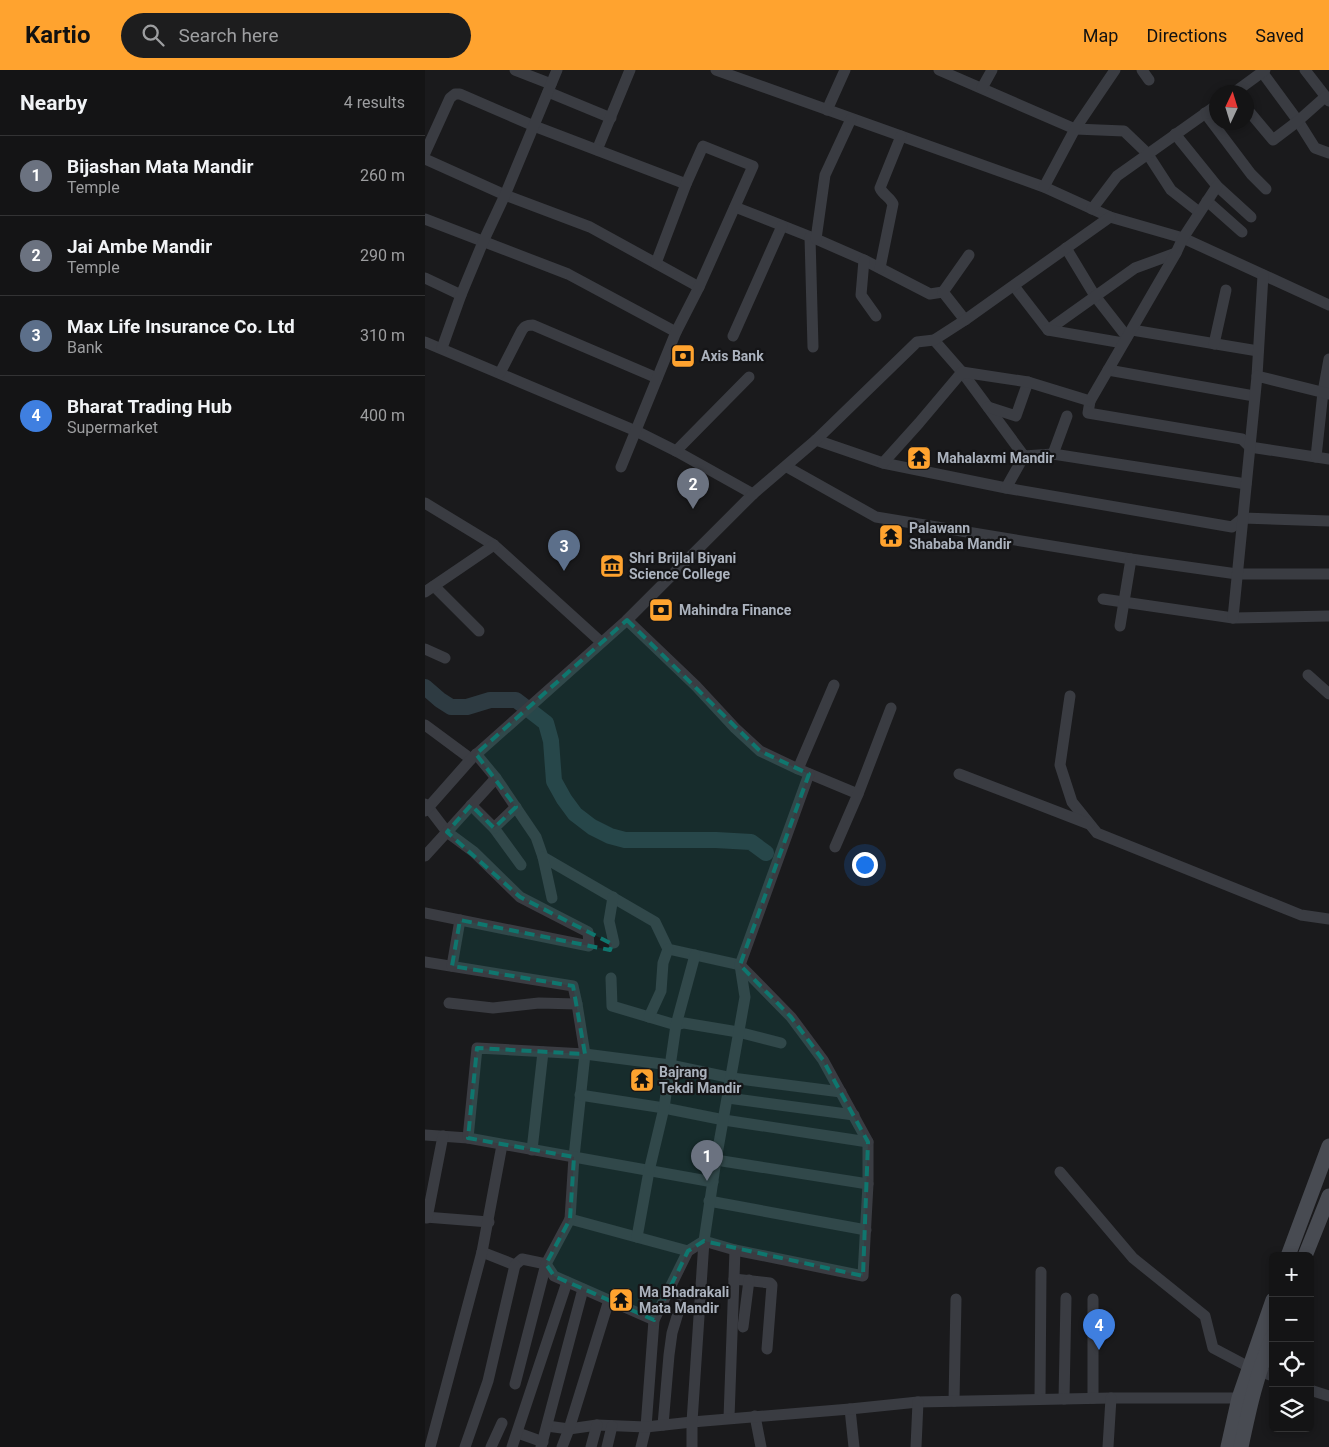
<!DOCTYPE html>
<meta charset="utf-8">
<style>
:root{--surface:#141415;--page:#1d1d1e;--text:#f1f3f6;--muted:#9d9ea0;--line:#333334;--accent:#ffa32f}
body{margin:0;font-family:Roboto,sans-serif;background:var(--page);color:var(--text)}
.controls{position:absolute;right:15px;bottom:15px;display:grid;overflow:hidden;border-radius:8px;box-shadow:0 2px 8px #0003}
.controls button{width:45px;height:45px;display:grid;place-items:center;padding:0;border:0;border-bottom:1px solid var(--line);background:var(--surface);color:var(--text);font:25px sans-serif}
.compass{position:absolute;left:784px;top:15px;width:45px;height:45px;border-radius:50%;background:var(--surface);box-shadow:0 2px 8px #0003;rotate:4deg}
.you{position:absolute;left:439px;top:794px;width:18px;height:18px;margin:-12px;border:4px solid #fff;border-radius:50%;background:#1a73e8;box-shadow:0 0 0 8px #1a73e833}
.badge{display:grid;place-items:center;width:32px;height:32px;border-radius:50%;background:var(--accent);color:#fff;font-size:16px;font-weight:700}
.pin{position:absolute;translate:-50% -41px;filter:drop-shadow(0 1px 2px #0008)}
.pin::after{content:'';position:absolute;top:26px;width:18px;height:15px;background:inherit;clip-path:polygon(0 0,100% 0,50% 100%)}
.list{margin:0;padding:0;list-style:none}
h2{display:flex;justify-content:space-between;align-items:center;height:65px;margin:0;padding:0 20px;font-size:21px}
h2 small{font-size:16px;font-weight:400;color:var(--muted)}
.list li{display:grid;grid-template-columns:32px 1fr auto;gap:15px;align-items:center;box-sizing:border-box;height:80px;padding:0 20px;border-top:1px solid var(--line)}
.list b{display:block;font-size:19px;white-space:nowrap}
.list p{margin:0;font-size:16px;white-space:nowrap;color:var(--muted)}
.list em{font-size:16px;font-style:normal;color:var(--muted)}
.icon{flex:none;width:28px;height:28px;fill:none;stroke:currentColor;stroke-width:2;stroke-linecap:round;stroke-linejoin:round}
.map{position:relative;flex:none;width:904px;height:1377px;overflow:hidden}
header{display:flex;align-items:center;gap:30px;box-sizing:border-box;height:70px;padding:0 25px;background:var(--accent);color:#111}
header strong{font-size:24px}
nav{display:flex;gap:28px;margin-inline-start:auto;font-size:18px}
.search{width:350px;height:45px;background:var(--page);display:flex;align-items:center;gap:12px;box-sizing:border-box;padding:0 18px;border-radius:28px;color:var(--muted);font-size:19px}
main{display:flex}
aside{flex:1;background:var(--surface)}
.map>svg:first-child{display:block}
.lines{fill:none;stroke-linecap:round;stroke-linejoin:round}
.river{stroke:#2e3b42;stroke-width:16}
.street{stroke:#3a3c42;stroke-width:11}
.secondary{stroke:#484b52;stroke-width:15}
.marked{fill:#0f766e;fill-opacity:0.2;stroke:#0f766e;stroke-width:4;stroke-dasharray:10 6;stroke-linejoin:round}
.labels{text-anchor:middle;stroke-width:4.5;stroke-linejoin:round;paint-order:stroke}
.poi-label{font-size:14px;font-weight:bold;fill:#abb2bd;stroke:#151517;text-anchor:start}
</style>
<header>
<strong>Kartio</strong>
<div class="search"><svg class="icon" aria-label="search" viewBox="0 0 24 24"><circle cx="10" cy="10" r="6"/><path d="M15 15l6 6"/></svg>Search here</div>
<nav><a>Map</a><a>Directions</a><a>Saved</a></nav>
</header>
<main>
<aside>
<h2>Nearby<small>4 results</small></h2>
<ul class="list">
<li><span class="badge" style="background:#6b7280">1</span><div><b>Bijashan Mata Mandir</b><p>Temple</p></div><em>260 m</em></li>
<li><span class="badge" style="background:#6b7280">2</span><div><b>Jai Ambe Mandir</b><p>Temple</p></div><em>290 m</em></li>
<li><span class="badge" style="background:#5c6f8a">3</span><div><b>Max Life Insurance Co. Ltd</b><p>Bank</p></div><em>310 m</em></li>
<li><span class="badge" style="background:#3f7fe0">4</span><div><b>Bharat Trading Hub</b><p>Supermarket</p></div><em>400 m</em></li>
</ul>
</aside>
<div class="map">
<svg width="904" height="1377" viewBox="0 0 904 1377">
<rect width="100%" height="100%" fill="#1a1a1c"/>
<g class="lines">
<path class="river" d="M0 617 15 630 26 637H42L65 630H91L112 646 121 653 126 671 129 711 139 729 150 744 167 757 185 766 200 770H291L326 772 341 783"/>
<g class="street">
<path d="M90 0 126 14"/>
<path d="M291 0 619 117 685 147 758 168 904 235"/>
<path d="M514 0 650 59 699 61 722 83 746 120 774 142"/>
<path d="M717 0 724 10"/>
<path d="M880 0 904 31"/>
<path d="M837 2 873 51 890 78 904 83"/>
<path d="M557 18 567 0"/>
<path d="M123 22 186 48"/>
<path d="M810 22 840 0"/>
<path d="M822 39 848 70 873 51 900 27"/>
<path d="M402 40 420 0"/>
<path d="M780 43 826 104 841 119"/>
<path d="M750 64 792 116 826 147"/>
<path d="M172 80 205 0"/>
<path d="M0 83 25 28 30 24H35L109 56 261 114"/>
<path d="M0 89 80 125 165 157 274 217"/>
<path d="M619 117 650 59 690 0"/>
<path d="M782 131 817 162"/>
<path d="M310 137 391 169 439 190 505 224 518 222"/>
<path d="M667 139 692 106 792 35"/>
<path d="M0 149 143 204 251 262"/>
<path d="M385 167 388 277"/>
<path d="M391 169 400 105 426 49"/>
<path d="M641 178 670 226 702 267"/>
<path d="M439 190 436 225 451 246"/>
<path d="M455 198 468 134C465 127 458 125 455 118L476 66"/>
<path d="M0 208 36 225"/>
<path d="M589 216 623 260 710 198 751 183"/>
<path d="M540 250 518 222 544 185"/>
<path d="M623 260 698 273"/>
<path d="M707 260 833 281"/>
<path d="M308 266 357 156"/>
<path d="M509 270 537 302 599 386 628 384 821 414"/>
<path d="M0 272 211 361 251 381 328 424"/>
<path d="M789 274 801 220"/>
<path d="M17 278 36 225 58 172 80 125 132 0"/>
<path d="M683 300 829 326"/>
<path d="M75 303 96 262C99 256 102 255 108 255L232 308"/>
<path d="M832 306 838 205"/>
<path d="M665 331 663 343 817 369 825 377 904 389"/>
<path d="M563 337 591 346 603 312"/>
<path d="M391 370 458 393 581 418 807 457 818 448 904 451"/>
<path d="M251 381 324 307"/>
<path d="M628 384 642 346"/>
<path d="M891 387 898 322 904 289"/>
<path d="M458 393 494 353 537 302 603 312 665 331 751 183 758 168 792 116"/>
<path d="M196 397 251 262 274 217 328 96 278 76 261 114 231 193"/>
<path d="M362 397 451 447 706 489 812 504H904"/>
<path d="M581 418 599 386"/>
<path d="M0 433 69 475 176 572"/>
<path d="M9 516 54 561"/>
<path d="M0 522 69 475"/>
<path d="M678 529 808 548 904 546"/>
<path d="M808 548 832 306 904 324"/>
<path d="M202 550 271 616 310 658 335 681 373 699 433 724"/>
<path d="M695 556 706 489"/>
<path d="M0 579 20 588"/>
<path d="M883 605 904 624"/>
<path d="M645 626 635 695 647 732 672 763 876 845 904 849"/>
<path d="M0 655 46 689"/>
<path d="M51 684 71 708 111 767 118 787 230 852 243 879 315 895 366 947 398 990 443 1072V1114L438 1206 310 1180 279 1171 263 1181 229 1250 221 1357 216 1377"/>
<path d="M373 699 409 615"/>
<path d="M534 704 664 754"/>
<path d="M0 734 3 737 22 762 49 782 95 827 163 862 164 876 0 843"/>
<path d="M46 735 69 758 96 795"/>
<path d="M0 741 46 689 202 550 328 424 391 370 492 272 509 270 540 250 685 147"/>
<path d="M69 758 91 737"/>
<path d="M410 777 433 724 466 638"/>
<path d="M0 786 71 708"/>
<path d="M118 787 127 828"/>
<path d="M188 827 184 851 189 873"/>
<path d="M0 892 148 916 152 934 160 984 149 1087 145 1149 263 1181"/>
<path d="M27 896 35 850"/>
<path d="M186 908 187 936 251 955 259 953 313 962 356 973"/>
<path d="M24 933 68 938 114 933 152 934"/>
<path d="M224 947 236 921 238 893 243 879"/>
<path d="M155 1025 239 1038 299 1050 443 1072"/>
<path d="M303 1028 429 1045"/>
<path d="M0 1065 43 1068 288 1112"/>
<path d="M43 1068 52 978 160 984 245 995 307 1008 416 1022"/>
<path d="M107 1080 118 982"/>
<path d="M291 1090 443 1114"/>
<path d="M635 1102 708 1188 780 1246 788 1278 824 1297 848 1306"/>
<path d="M284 1131 441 1160"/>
<path d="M0 1147 64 1152"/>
<path d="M2 1148 18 1066"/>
<path d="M212 1167 224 1101 239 1038 251 955 270 885"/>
<path d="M57 1182 90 1195 97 1189 121 1194 129 1206 229 1250"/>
<path d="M309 1209 345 1213 347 1215 342 1279"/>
<path d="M318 1257 324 1210"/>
<path d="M90 1314 121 1194 145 1149"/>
<path d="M885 1320 904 1326"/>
<path d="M668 1328V1229"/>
<path d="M615 1329 616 1202"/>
<path d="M639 1329 641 1228"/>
<path d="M529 1331 531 1229"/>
<path d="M425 1339 429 1377"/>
<path d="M330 1346 336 1377"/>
<path d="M304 1348 310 1180"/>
<path d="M238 1355 244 1285 247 1263 256 1233"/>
<path d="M122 1356 144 1359 172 1355 221 1357 267 1352 425 1339 493 1332 686 1328H820"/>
<path d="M93 1363 118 1372"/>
<path d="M5 1377 57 1182 77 1075"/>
<path d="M40 1377 63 1311 90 1195"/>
<path d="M66 1377 77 1353"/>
<path d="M87 1377 142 1212"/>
<path d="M116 1377 158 1219"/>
<path d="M137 1377 144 1359 184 1230"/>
<path d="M166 1377 172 1355"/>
<path d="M182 1377 187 1356"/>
<path d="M267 1377V1352L279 1171 291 1090 320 927 315 895 384 704"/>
<path d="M491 1377 493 1332"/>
<path d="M683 1377 686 1328"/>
</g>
<g class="secondary">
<path d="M863 1186 904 1076"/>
<path d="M880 1186 904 1126"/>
<path d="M803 1377 814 1328 848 1230"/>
<path d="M816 1377C824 1339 832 1302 848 1266"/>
</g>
</g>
<path class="marked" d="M202 550 335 681 384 704 315 895 366 947 398 990 443 1072 438 1206 279 1171 263 1181 229 1250 129 1206 121 1194 145 1149 149 1087 43 1068 52 978 160 984 148 916 27 896 35 850 185 880 187 874 95 827 22 762 46 735 69 758 91 737 51 684Z"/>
<defs>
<symbol id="bank-square" viewBox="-11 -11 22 22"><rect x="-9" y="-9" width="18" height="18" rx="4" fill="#ffa32f" stroke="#151517"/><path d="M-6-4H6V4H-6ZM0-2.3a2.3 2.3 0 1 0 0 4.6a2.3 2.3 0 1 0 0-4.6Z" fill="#111"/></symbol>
<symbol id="temple-square" viewBox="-11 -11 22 22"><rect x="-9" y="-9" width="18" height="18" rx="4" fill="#ffa32f" stroke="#151517"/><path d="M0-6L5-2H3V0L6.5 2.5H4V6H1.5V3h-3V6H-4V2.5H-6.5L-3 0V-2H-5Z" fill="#111"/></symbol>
<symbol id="museum-square" viewBox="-11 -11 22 22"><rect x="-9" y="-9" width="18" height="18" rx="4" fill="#ffa32f" stroke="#151517"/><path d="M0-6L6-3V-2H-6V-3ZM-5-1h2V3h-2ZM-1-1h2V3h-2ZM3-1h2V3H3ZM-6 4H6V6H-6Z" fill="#111"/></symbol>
</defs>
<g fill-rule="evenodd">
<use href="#bank-square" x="244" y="272" width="28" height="28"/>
<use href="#temple-square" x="480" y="374" width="28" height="28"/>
<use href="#temple-square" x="452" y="452" width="28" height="28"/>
<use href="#museum-square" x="173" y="482" width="28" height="28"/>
<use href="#bank-square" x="222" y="526" width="28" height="28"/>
<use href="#temple-square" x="203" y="996" width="28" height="28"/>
<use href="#temple-square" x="182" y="1216" width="28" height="28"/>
</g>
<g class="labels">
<g class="poi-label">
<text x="276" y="291">Axis Bank</text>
<text x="512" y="393">Mahalaxmi Mandir</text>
<text x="484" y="463">Palawann<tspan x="484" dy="16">Shababa Mandir</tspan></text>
<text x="204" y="493">Shri Brijlal Biyani<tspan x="204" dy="16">Science College</tspan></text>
<text x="254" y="545">Mahindra Finance</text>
<text x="234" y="1007">Bajrang<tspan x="234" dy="16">Tekdi Mandir</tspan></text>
<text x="214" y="1227">Ma Bhadrakali<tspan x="214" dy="16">Mata Mandir</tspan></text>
</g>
</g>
</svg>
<div class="controls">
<button>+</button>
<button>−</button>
<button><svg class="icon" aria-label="locate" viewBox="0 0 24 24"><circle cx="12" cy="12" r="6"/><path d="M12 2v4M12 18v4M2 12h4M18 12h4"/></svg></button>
<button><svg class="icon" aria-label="layers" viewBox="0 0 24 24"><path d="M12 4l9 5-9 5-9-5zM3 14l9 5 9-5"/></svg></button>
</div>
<svg class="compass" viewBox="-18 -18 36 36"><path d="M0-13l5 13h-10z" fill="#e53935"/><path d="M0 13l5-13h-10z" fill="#9d9ea0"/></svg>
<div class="you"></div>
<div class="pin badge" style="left:282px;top:1111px;background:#6b7280">1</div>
<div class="pin badge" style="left:268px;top:439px;background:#6b7280">2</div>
<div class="pin badge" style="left:139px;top:501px;background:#5c6f8a">3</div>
<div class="pin badge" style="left:674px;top:1280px;background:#3f7fe0">4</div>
</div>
</main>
